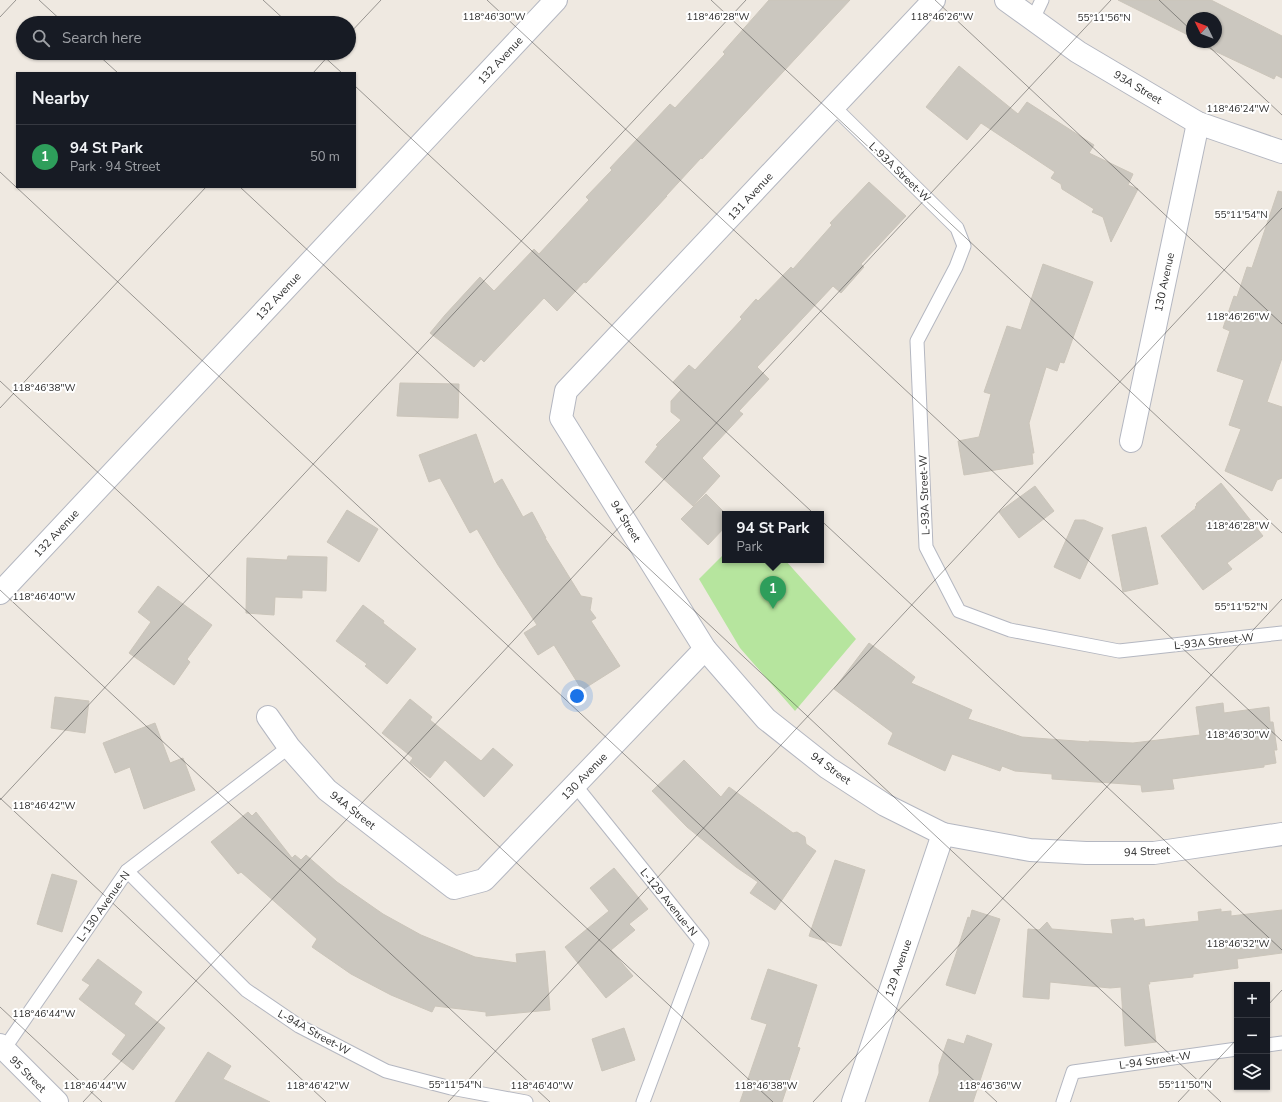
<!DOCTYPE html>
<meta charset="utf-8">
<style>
:root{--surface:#171b24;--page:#20242c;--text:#f1f3f6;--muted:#9ea1a6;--line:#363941;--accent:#2563eb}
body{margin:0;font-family:"Nunito Sans",sans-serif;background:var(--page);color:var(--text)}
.controls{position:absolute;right:12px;bottom:12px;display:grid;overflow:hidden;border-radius:0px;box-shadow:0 1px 3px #0004}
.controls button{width:36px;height:36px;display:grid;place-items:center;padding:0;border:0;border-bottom:1px solid var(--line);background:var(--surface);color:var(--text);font:20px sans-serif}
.compass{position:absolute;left:1186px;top:12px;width:36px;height:36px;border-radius:50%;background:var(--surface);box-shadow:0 1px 3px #0004;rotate:313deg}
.you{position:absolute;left:577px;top:696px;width:14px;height:14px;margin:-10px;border:3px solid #fff;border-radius:50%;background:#1a73e8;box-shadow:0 0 0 6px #1a73e833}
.badge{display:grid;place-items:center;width:26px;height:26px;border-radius:50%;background:var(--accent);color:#fff;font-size:13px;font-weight:700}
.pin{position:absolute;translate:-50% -33px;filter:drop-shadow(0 1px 2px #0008)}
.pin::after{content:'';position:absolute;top:21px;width:14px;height:12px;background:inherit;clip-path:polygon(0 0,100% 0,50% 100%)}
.popup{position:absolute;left:722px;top:511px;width:102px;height:52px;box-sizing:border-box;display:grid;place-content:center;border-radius:0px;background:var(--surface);filter:drop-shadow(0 1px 3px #0005);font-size:13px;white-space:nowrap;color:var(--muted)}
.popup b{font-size:15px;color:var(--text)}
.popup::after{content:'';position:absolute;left:50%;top:100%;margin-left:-8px;border:8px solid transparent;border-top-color:var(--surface)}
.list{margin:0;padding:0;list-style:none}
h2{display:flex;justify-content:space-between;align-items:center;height:52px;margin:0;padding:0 16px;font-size:17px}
h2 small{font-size:13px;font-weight:400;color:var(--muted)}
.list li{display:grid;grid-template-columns:26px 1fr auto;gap:12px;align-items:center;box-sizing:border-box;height:64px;padding:0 16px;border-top:1px solid var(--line)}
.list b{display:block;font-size:15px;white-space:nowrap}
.list p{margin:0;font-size:13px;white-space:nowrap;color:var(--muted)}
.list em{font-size:13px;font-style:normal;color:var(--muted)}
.icon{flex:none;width:22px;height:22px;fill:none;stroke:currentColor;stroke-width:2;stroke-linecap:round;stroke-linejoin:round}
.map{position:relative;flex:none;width:1282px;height:1102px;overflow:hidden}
.search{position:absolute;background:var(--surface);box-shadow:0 1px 3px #0004;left:16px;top:16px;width:340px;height:44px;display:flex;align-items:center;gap:10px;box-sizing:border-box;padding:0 14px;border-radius:22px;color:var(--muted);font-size:15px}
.panel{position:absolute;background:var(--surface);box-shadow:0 1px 3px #0004;left:16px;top:72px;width:340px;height:116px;border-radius:0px}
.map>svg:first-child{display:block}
.green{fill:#b6e59e}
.building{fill:#cbc7bf;stroke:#cbc5ba}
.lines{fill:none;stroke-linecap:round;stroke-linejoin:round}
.service-casing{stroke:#b4b7c1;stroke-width:15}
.minor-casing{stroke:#b4b7c1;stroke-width:24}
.secondary-casing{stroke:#b4b7c1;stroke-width:24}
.service{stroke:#fff;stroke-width:13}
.minor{stroke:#fff;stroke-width:22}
.secondary{stroke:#fff;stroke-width:22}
.ticks{fill:none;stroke:#2e2e2e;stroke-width:1;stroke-opacity:0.45}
.labels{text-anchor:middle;stroke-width:4;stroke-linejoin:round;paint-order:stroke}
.street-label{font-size:11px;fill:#2e2e2e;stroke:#fff}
.ticks-label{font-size:10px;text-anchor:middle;fill:#2e2e2e;stroke:#fff;stroke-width:4;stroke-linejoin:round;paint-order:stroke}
</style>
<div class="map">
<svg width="1282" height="1102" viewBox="0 0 1282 1102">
<rect width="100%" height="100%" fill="#efe9e1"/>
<path class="green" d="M725 553V560H785L856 639 795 711 740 648 699 579Z"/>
<g class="building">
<path d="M769 0H850L702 159 701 158 666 196H667L629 237 586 283 584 282 557 311 544 298 484 362 481 359 474 367 430 333 445 315 480 277 494 291 534 249 539 254 589 200 586 197 612 170 610 168 670 104 675 108 725 54 723 52Z"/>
<path d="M1118 0H1211L1282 36V78L1276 75 1274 79 1204 46 1205 43 1203 42H1216V18H1192V37Z"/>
<path d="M959 66 1018 114 1027 102 1094 145 1089 153 1133 174 1128 185 1138 189 1111 242 1103 217 1092 212 1094 209 1062 189 1061 184 1051 178 1055 172 981 123 967 140 926 107Z"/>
<path d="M869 182 906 216 861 264 864 267 841 293 833 286 757 367 769 379 739 411 743 414 702 458 720 476 693 506 645 462 658 446 656 445 681 420 671 412V401L681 390 673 382 689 365 695 370 742 319 740 317 756 299 758 301 791 267 793 269 832 225 830 223Z"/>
<path d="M1278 191 1282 192V358L1267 402 1282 407V478L1277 480 1272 491 1225 471 1241 429 1229 425 1244 380 1217 371 1230 331 1223 328 1234 296 1237 297 1247 267 1252 268Z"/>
<path d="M1043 264 1093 282 1064 363 1060 362 1057 371 1046 367 1029 423 1034 453H1032L1033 464 964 475 958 441 979 437 991 394 984 392 1007 326 1021 330Z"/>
<path d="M400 383 459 384 458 418 397 416Z"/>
<path d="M476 434 494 484 502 479 523 517 532 512 546 538H545L581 596 592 598 590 610 596 618 591 621 620 666 582 690 554 645 538 655 524 633 537 625 498 565 477 529 470 533 440 478 429 482 419 455Z"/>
<path d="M1221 483 1263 536 1227 563 1232 569 1203 590 1161 536 1196 508 1195 507 1197 505 1196 504Z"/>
<path d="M1035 486 1054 511 1019 538 999 512Z"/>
<path d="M706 494 725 513V527L708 545 681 519Z"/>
<path d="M347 510 378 529 359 562 327 542Z"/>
<path d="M1075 520H1084L1103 528 1080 579 1054 567Z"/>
<path d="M1146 527 1158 584 1123 592 1112 535Z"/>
<path d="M288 556 327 557 326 591 302 590V598L275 597 274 615 246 613 247 558 287 560Z"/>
<path d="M158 586 212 625 187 659 190 662 174 685 129 653 151 622 138 612Z"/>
<path d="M363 605 384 621 383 623 416 649 387 684 365 666 367 664 336 641Z"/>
<path d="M869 643 915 677 911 683 972 710 968 719 1022 737 1089 742V741L1133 743 1200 735 1196 707 1223 703 1224 713 1269 707 1270 722H1273L1277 750H1274L1276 763 1264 765V767L1172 779 1174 789 1142 792 1141 785 1052 779V774L1015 771 1002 766 1000 771 952 754 945 771 888 744 893 733 834 689Z"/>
<path d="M55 697 89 701 85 733 51 728Z"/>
<path d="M410 699 432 717 430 720 481 761 493 748 513 765 484 797 445 760 430 778 410 762 413 758 382 733Z"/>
<path d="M155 723 170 763 183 758 195 790 144 809 130 767 115 773 103 743Z"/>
<path d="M684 760 721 797 729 787 793 833 797 832 805 837 806 844 816 851 775 910 750 893 758 882 736 867 687 827 652 791Z"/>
<path d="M248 812 252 816 256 812 292 858 295 855 301 860 306 855 337 882 383 914 421 935 475 957 517 963 516 954 545 951 550 1010 486 1016V1012L435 1006 432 1012 391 995 351 974 312 947 317 939 241 872 238 874 211 842Z"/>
<path d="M835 860 865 870 841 946 809 936Z"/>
<path d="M614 868 648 909 629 924 635 930 611 950 633 976 606 998 565 947 609 911 590 888Z"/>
<path d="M52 874 77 881 62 932 37 924Z"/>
<path d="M1221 909V912L1231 911V916L1282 910V953L1237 959 1238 968 1193 974V977L1149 982 1150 984H1148L1156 1042 1125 1046 1121 987 1110 988 1050 982 1049 999 1023 997 1028 929 1039 930 1047 922 1052 929 1113 934 1111 920 1133 918 1134 921 1144 919 1145 927 1199 921 1198 912Z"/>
<path d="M972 910 1000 919 975 994 946 985 968 917 970 918Z"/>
<path d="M98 959 142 992 134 1004 165 1028 133 1070 112 1054 126 1035 79 999 90 985 82 980Z"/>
<path d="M768 969 817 985 797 1047 800 1048 782 1102H740L767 1024 751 1019Z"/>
<path d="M624 1028 635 1060 602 1071 592 1039Z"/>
<path d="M967 1035 992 1044 973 1102H929L939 1073V1065L948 1039 964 1044Z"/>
<path d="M208 1052 231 1066 223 1079 270 1102H175Z"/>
</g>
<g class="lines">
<defs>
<g id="service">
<path d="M1033 19 1042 0"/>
<path d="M834 107 957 228 964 246 956 267 917 341 926 547 959 611 1010 630 1119 651 1282 633"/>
<path d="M575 785 702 943 643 1102"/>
<path d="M127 871 246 990 299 1026 386 1071 451 1088 526 1102"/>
<path d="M1267 1045 1282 1043"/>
<path d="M4 1049 127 871 289 747"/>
<path d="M1063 1102 1073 1072 1237 1049"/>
</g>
<g id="minor">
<path d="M934 0 566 391 561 418 705 649 766 719 828 768 885 805 943 834 1030 850 1086 853H1154L1282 834"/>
<path d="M1006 0 1078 52 1198 123 1282 152"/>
<path d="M1131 441 1198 123"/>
<path d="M268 717 289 747 327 790 454 888 484 880 705 649"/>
<path d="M0 1045 57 1102"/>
<path d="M853 1102 943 834"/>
</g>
<path id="secondary" d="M0 593 556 0"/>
</defs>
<use href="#service" class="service-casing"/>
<use href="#minor" class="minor-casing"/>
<use href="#secondary" class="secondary-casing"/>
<use href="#service" class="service"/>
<use href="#minor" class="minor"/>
<use href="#secondary" class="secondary"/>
</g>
<path class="ticks" d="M39 0 64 23M263 0 288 23M487 0 1282 741M711 0 1282 533M935 0 1282 324M1159 0 1192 31M0 17 16 0M349 34 381 0M1204 42 1282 115M96 53 118 73M320 53 342 73M313 73 331 53M355 86 1282 950M0 172 997 1102M240 187 1221 1102M0 381 773 1102M0 408 206 187M0 590 550 1102M0 798 326 1102M0 800 746 0M1267 1006 1282 990M0 1007 102 1102M83 1102 1111 0M448 1102 1282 208M813 1102 1282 599M1178 1102 1237 1039"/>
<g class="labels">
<g class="street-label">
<text transform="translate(500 60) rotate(-47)" y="4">132 Avenue</text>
<text transform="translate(1138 87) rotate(31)" y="4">93A Street</text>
<text transform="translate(900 172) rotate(44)" y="4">L-93A Street-W</text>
<text transform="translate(750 196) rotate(-47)" y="4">131 Avenue</text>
<text transform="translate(1164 282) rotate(-78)" y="4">130 Avenue</text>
<text transform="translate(278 296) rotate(-47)" y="4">132 Avenue</text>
<text transform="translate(924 495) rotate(-92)" y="4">L-93A Street-W</text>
<text transform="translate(626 521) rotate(58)" y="4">94 Street</text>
<text transform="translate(56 533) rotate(-47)" y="4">132 Avenue</text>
<text transform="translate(1214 641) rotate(-6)" y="4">L-93A Street-W</text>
<text transform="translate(831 768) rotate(36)" y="4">94 Street</text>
<text transform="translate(584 776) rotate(-46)" y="4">130 Avenue</text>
<text transform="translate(353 810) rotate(38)" y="4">94A Street</text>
<text transform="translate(1147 851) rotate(-3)" y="4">94 Street</text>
<text transform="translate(669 902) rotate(51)" y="4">L-129 Avenue-N</text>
<text transform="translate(103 906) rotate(-55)" y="4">L-130 Avenue-N</text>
<text transform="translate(898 968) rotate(-71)" y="4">129 Avenue</text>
<text transform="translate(314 1032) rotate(29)" y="4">L-94A Street-W</text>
<text transform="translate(1155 1060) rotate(-8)" y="4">L-94 Street-W</text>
<text transform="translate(28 1074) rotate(45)" y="4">95 Street</text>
</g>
</g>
<g class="ticks-label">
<text x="494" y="20">118°46'30"W</text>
<text x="718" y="20">118°46'28"W</text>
<text x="942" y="20">118°46'26"W</text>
<text x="1104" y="21">55°11'56"N</text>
<text x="1238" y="112">118°46'24"W</text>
<text x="1241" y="218">55°11'54"N</text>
<text x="1238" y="320">118°46'26"W</text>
<text x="44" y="391">118°46'38"W</text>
<text x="1238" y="529">118°46'28"W</text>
<text x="44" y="600">118°46'40"W</text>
<text x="1241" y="610">55°11'52"N</text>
<text x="1238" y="738">118°46'30"W</text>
<text x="44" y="809">118°46'42"W</text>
<text x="1238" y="947">118°46'32"W</text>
<text x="44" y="1017">118°46'44"W</text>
<text x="455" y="1088">55°11'54"N</text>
<text x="1185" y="1088">55°11'50"N</text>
<text x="95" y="1089">118°46'44"W</text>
<text x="318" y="1089">118°46'42"W</text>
<text x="542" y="1089">118°46'40"W</text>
<text x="766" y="1089">118°46'38"W</text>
<text x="990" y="1089">118°46'36"W</text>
</g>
</svg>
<div class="controls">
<button>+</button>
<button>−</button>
<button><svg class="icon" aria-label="layers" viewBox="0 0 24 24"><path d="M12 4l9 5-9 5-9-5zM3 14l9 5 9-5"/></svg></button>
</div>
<svg class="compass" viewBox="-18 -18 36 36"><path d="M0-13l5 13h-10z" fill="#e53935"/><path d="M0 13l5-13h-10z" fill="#9ea1a6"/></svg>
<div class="you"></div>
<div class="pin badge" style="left:773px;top:609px;background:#2e9e5b">1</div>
<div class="popup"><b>94 St Park</b>Park</div>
<div class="search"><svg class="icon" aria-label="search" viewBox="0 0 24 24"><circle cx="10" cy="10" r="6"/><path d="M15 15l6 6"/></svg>Search here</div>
<section class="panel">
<h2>Nearby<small></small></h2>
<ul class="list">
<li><span class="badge" style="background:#2e9e5b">1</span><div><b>94 St Park</b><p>Park · 94 Street</p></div><em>50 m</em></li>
</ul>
</section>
</div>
